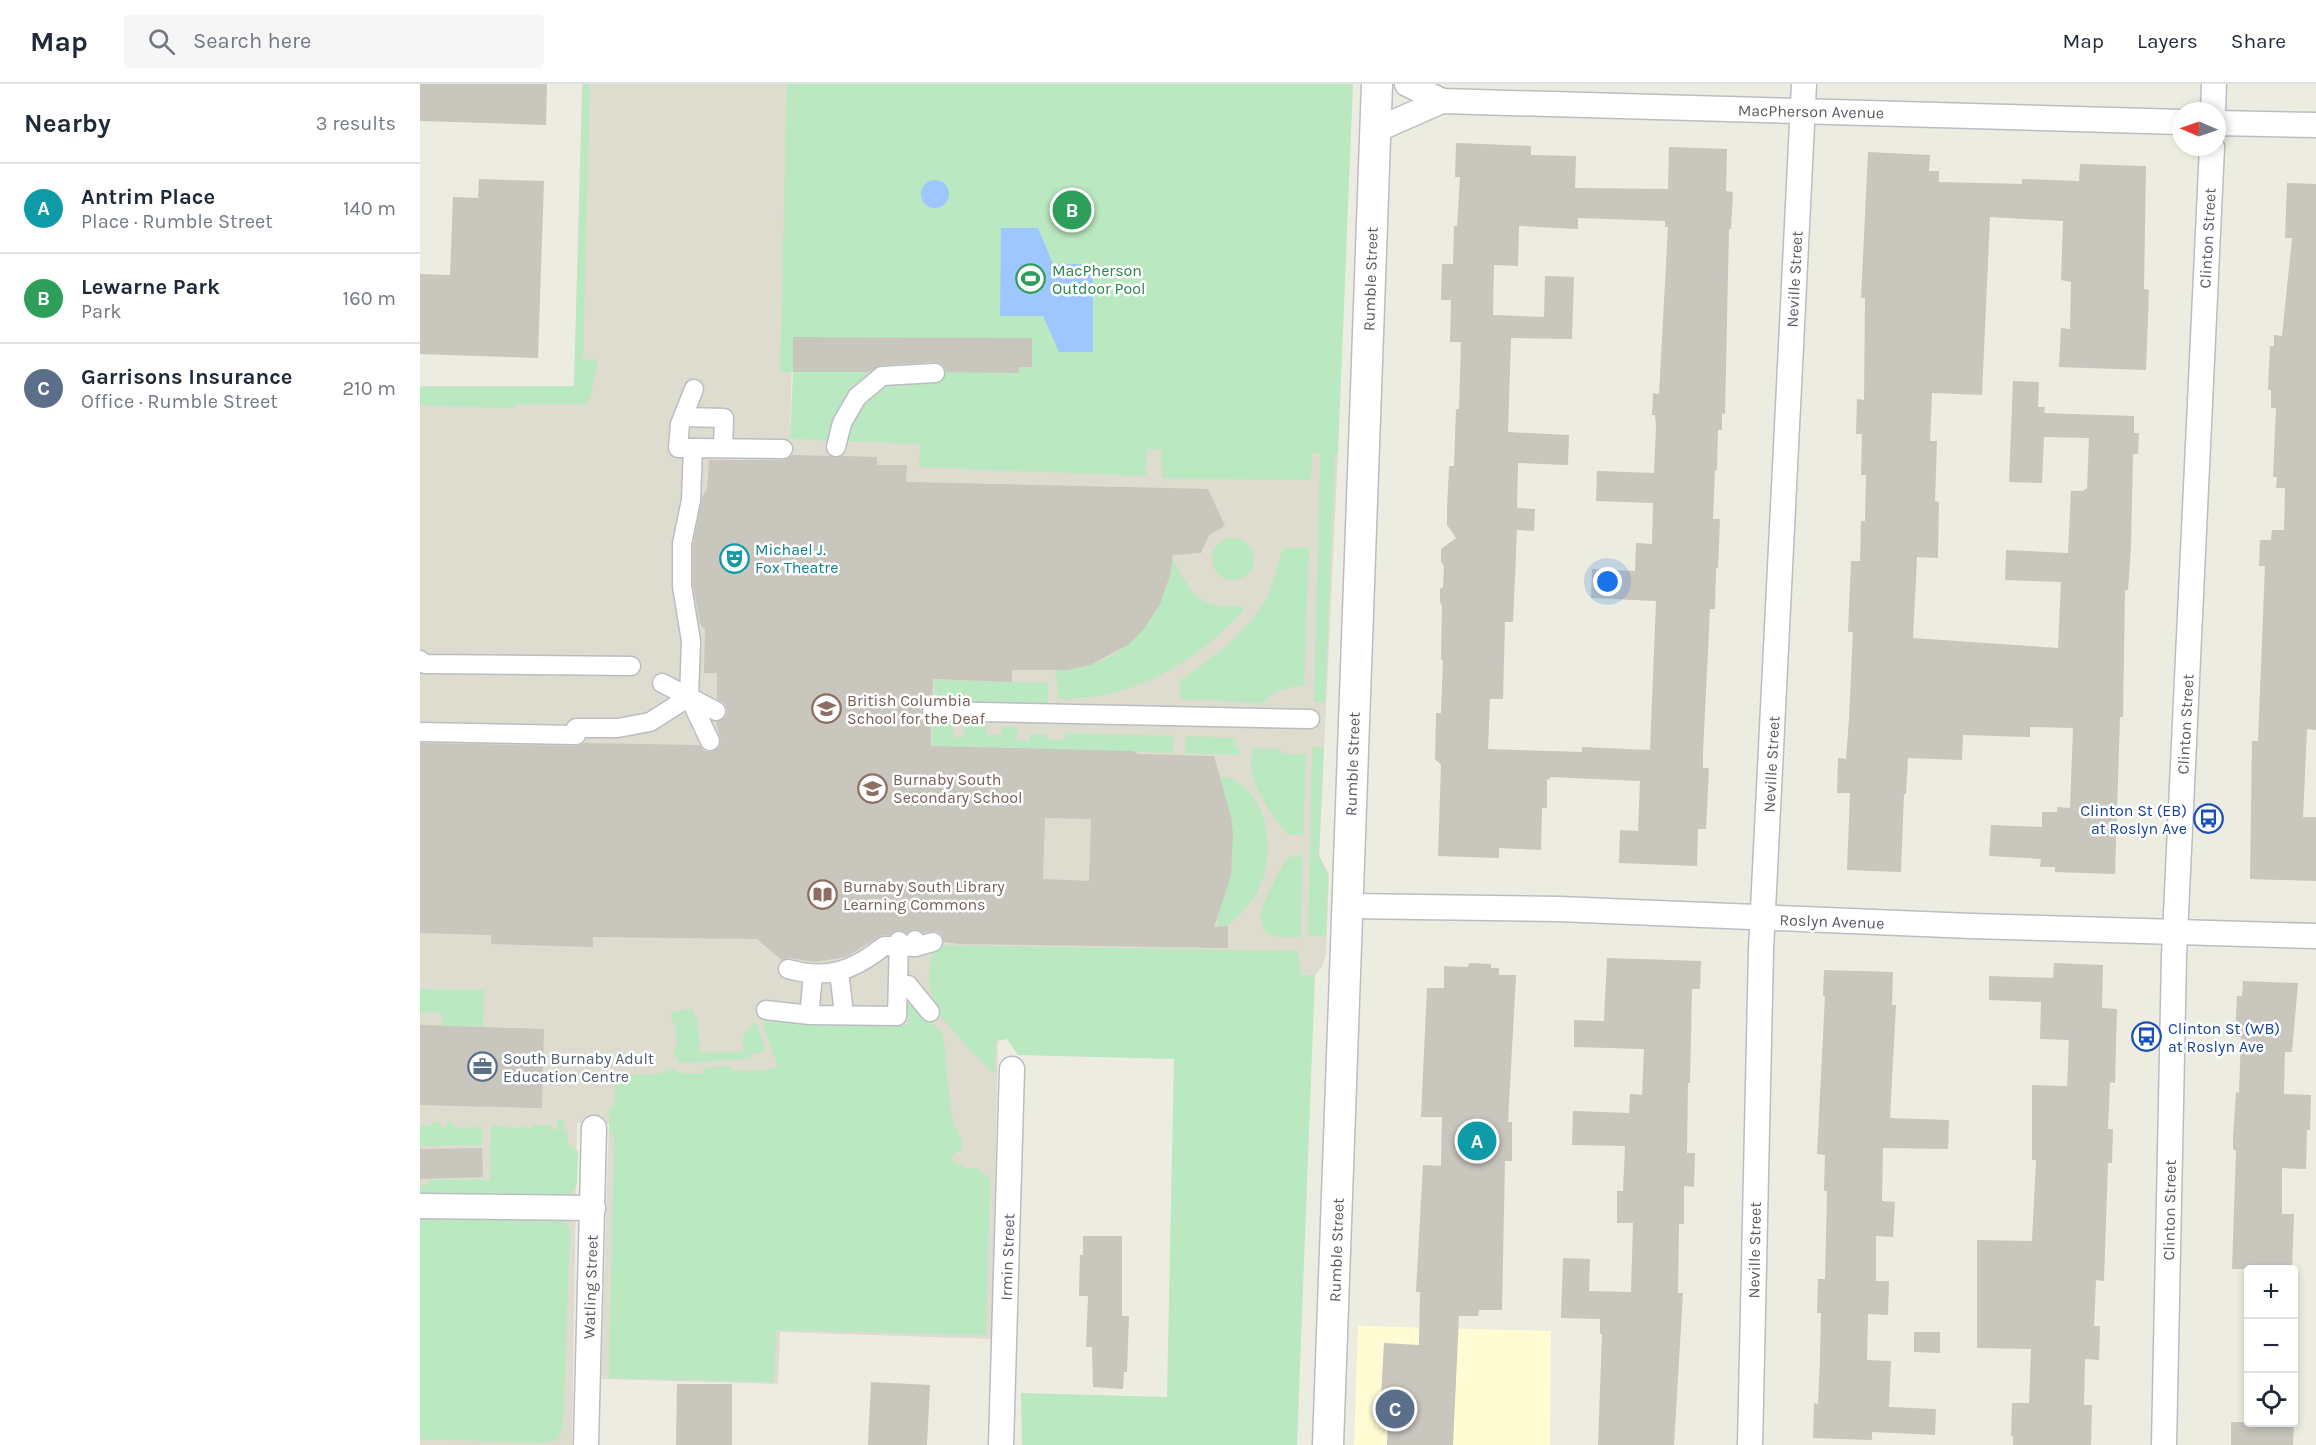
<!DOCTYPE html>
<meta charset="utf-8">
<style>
:root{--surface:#fff;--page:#f6f6f7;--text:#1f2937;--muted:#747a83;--line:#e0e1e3;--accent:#f64d1d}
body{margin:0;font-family:Karla,sans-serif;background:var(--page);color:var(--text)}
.controls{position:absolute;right:18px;bottom:18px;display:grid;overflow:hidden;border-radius:6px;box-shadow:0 3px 9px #0003}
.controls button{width:54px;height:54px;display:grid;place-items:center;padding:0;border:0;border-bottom:2px solid var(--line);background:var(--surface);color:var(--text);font:30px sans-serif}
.compass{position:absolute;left:1752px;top:18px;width:54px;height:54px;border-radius:50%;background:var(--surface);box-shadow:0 3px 9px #0003;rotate:272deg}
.you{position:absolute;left:1188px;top:498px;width:21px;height:21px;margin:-15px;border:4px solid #fff;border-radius:50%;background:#1a73e8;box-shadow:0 0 0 9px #1a73e833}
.badge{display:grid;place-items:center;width:39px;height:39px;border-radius:50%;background:var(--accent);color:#fff;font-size:20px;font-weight:700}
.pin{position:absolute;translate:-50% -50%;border:3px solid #fff;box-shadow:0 2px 6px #0006}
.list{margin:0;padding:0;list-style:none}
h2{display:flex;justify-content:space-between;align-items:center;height:78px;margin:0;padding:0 24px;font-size:26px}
h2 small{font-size:20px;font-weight:400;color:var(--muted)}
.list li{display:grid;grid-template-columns:39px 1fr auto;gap:18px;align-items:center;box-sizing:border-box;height:90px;padding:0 24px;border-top:2px solid var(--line)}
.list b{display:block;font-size:22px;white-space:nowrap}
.list p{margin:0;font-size:20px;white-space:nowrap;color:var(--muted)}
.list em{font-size:20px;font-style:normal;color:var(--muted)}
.icon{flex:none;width:33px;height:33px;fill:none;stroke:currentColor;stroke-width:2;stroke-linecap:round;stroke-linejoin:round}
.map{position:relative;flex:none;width:1896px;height:1361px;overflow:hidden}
header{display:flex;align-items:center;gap:36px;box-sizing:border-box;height:84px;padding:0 30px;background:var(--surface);border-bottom:2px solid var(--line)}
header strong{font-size:28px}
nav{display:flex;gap:33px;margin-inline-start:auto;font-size:21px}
.search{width:420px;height:54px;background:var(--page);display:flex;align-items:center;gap:15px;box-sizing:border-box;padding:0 21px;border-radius:6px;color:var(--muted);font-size:22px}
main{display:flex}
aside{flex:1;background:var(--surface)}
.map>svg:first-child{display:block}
.commercial{fill:#fffbd3}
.education{fill:#dddccf}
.green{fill:#bae8c0}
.water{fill:#9ec7ff}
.building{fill:#c8c6bd;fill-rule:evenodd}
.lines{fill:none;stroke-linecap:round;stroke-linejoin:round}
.pedestrian-casing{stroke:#bbbdc3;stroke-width:21}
.minor-casing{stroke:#bbbdc3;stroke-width:27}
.tertiary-casing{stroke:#bbbdc3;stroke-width:33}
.pedestrian{stroke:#fff;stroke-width:18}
.minor{stroke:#fff;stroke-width:24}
.tertiary{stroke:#fff;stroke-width:30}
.labels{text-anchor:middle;stroke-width:5;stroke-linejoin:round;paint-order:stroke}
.street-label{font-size:16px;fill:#595c63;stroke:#fff}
.leisure-label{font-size:16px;fill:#27864d;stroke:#fff;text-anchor:start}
.culture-label{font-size:16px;fill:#0d838f;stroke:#fff;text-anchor:start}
.education-label{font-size:16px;fill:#785e54;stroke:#fff;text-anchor:start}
.transit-label{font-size:16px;fill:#164399;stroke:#fff;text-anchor:end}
.service-label{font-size:16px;fill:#4e5e75;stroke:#fff;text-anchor:start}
</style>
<header>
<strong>Map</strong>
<div class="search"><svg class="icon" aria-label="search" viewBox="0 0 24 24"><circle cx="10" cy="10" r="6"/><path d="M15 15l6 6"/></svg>Search here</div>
<nav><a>Map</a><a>Layers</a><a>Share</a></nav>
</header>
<main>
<aside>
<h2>Nearby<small>3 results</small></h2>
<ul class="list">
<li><span class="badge" style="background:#0f9aa8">A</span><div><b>Antrim Place</b><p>Place · Rumble Street</p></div><em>140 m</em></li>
<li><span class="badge" style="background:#2e9e5b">B</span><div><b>Lewarne Park</b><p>Park</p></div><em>160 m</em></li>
<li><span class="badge" style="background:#5c6f8a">C</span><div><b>Garrisons Insurance</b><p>Office · Rumble Street</p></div><em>210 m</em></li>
</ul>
</aside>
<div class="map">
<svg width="1896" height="1361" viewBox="0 0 1896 1361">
<rect width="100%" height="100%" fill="#edece0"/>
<path class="commercial" d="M938 1242 1131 1247 1130 1361H934Z"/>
<path class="education" d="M162 0H378L370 355 918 369 899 772 909 790 906 871 902 882 895 891 760 887 578 951 572 1255 360 1248 358 1300 181 1295 189 1040 157 1039 152 1361H0V302H154Z"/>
<g class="green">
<path d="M163 0H170L163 275 178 276 171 311 166 320H98L92 324 0 321V303L154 302Z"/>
<path d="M367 0H933L918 369 915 370 905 618H894L900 369H892L891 396 742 394 741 365H727L726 392 499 383 500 360 370 355 373 288H360Z"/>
<circle cx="813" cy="475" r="21"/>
<path d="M889 463 884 601C871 603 851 606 844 619L760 615V596C790 577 820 554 840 525 852 508 857 483 863 464Z"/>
<path d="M752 474C772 509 776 525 821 522L824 523 822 528C774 580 711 616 639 615L635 586C701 585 745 538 752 474Z"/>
<path d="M515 596 628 599V619L515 617Z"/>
<path d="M512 640 533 641V653H544V641L566 642 567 651H582V643H597V656L610 657V650H627V655L645 656 646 649 754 652 753 669 512 662Z"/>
<path d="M766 652 816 654 815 663H819V671L765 669Z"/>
<path d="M892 663H904L899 771 908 792 906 852H888Z"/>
<path d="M832 664 859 665 864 670H886L883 751H869C856 738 839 711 833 693 830 684 832 674 832 664Z"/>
<path d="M801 692C848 701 857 767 839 804 830 823 815 836 798 848L799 814 805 813 813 776 801 775Z"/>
<path d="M874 772H882L881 853H858L848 850 843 845 840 831 844 818 865 776Z"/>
<path d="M514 861 878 867 881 891H895L877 1361H602L601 1309 747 1313 754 975 598 971 587 955 576 957 575 990 552 968 514 925 509 896 512 862Z"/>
<path d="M0 905 64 906 63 942H22V929L0 928Z"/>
<path d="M488 916 523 950 531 1031 542 1058V1065L534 1069 531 1076 547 1084H558L570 1095 566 1251 356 1246 354 1298 189 1294 194 1056 189 1044V1027L195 1017 194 991 239 990 250 984 263 990 285 989 283 984 309 982 313 987 348 986 358 982 342 938 488 941Z"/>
<path d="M271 924 278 937 280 969 323 968V952L334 938 336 939 346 967 331 970 330 975 259 979 257 973 254 972V965H257L255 938H252L251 929Z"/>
<path d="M137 1036 143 1037 144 1046 147 1047 148 1060 158 1067 157 1100 152 1109 143 1112 0 1110V1102L9 1101 10 1096H70L71 1041 101 1045 102 1042 112 1046 111 1041H132V1045L137 1046Z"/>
<path d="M13 1038 21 1039V1044H26L27 1038 34 1039 36 1044 62 1043V1061L0 1062V1042H10Z"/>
<path d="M0 1131 137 1134 146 1138 150 1145 143 1342 138 1355 124 1359 0 1355Z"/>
</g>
<g class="water">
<circle cx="515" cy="110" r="14"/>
<path d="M581 144H618L633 180H673V268H639L623 232H580Z"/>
</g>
<g class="building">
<path d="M0 0H127L126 41 0 37Z"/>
<path d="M1036 59 1111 62V71L1156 72 1155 104 1248 105 1249 63 1307 65 1306 107 1313 108 1311 145H1309L1305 330 1302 329V346H1298L1297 386H1295L1293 435H1300L1298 484H1296L1295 525H1290L1283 669V684H1289L1286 745H1278L1277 782 1199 779 1200 746 1218 747 1220 697 1130 693V696L1127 695V724H1122L1121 766 1079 764V774L1018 772 1021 681 1015 675 1016 629H1021L1023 576H1021L1022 522 1020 518V505L1023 503 1024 482 1021 478V465L1036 454 1027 441V425L1029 382H1034L1036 325H1039L1041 258H1030L1031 216H1021L1022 180H1033L1034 142H1037L1040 93H1035ZM1158 134 1245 137V143H1248L1239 310 1233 309 1232 331H1235L1236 343 1234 389 1177 387 1176 417 1233 419 1232 460 1216 459 1215 487 1172 485 1171 514 1236 517 1230 666 1162 663V668L1068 665 1070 615H1083L1085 538H1093L1097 446 1114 447 1115 425 1097 424 1098 379 1148 381 1149 351 1088 348 1091 254 1152 255 1154 193 1125 192 1124 233 1073 231 1074 181 1098 182 1099 142 1158 145Z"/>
<path d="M1448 68 1510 71 1509 87H1519V98L1602 100V95L1659 97 1660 80 1726 82 1724 205 1729 206 1726 286 1639 283 1641 244 1650 245 1651 198 1641 196 1643 137 1570 133 1562 311 1512 309 1510 357H1517L1515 417 1519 418 1518 474 1497 473 1495 515 1493 554 1638 564 1641 498 1585 496 1586 466 1648 469 1651 407H1664V405H1667L1669 354 1624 353 1622 399 1589 398 1593 297 1619 298 1618 323H1625L1624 329 1714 332V349H1719L1718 370H1713L1711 462 1708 506H1705L1703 633H1700L1695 790 1635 788V783H1620L1621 775 1569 772 1571 741 1622 743V728H1637V723L1650 724 1653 644 1610 643V653L1543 651 1542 676 1488 674 1486 710H1484L1481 788 1427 786 1430 709H1417L1418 674 1426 675 1429 635 1433 548H1428L1431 477H1440L1441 437H1445L1446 391H1441L1442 350H1436L1437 315 1444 316 1445 214H1441Z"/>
<path d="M59 95 124 97 118 274 0 270V190L30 191 33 113 58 114Z"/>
<path d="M1867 99 1896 100V646L1887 645 1883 733H1896V797L1830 795 1832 657H1838L1845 482H1839L1840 456H1851L1852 446H1864L1865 404H1856L1857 393H1853L1856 324H1851V306H1848L1850 262H1854V251L1862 252 1872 154H1865Z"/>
<path d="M373 253 612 254V283H599V289L526 288 524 282 514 278 461 281 449 288H373Z"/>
<path d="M373 371 409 372 414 374 423 372 457 373V381H487L486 398 788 405 805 442 789 451 781 469 753 471 750 491 740 520 724 545 708 561 670 581 647 586H592V598L513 595 512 616 503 621 501 627 506 636 511 638V662L713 667 718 670 794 672 811 733 813 750 811 792 794 843 808 842V864L540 860 524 858 521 850 516 847 503 849 494 845 487 849 479 846 470 851H462L426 873 395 878 370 874 362 876 337 855 173 853V863L71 860V851L0 849V659L156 662 164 659 280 661 284 667 290 668 299 664 301 657 296 638 306 633 307 626 305 620 297 615V589H284L285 546 280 540 273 501V461L282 413 287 405 289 376H363ZM625 734 671 735 669 797 623 795Z"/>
<path d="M1187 874 1281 877 1280 905H1272L1270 999H1268L1267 1069H1275L1274 1103 1264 1102V1140H1259L1258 1209H1263L1254 1361H1178L1182 1250H1180V1235L1141 1234 1143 1174 1170 1175 1169 1207 1211 1208 1213 1139H1197V1107H1203L1205 1062 1152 1061 1153 1027 1209 1029 1210 1010 1222 1011 1224 965 1154 963V936L1184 937Z"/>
<path d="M1049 879 1071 880V884H1079V891H1096L1088 1038H1092V1077H1085L1082 1226H1059L1058 1232H1039L1033 1361H967L968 1338H965L966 1311H961L964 1259 999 1261 1000 1208H996L1003 1081 1021 1082 1022 1033H1001L1007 904H1024V882L1048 883Z"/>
<path d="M1634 879 1683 881 1682 924 1697 925 1695 999 1690 998 1688 1045H1693L1692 1079H1688L1684 1197 1676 1196 1674 1242H1680L1679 1276 1665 1275 1664 1321H1672L1671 1361H1593V1352H1591L1592 1319H1609L1611 1265 1557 1264V1156L1612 1157 1616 1076H1612V1001L1647 1002 1649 956 1620 955 1621 918 1569 916V892L1633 894Z"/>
<path d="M1404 886 1473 888 1472 921H1476L1470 1034 1529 1036 1528 1065 1463 1064 1462 1117 1475 1118 1473 1153 1456 1152V1197H1469L1468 1231 1448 1230 1447 1276 1471 1277 1469 1323 1516 1325 1515 1351 1452 1348V1356L1393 1354 1394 1319 1398 1320 1400 1275 1401 1229H1397L1398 1195H1405L1407 1107H1404L1405 1071 1397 1070 1405 912H1403Z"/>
<path d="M1823 897 1878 899 1872 968H1865L1864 1010 1891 1011 1890 1046H1887L1886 1085 1862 1084V1130H1874L1872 1185H1812L1816 1067 1813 1065V1053L1816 1008 1819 1009 1821 953H1815L1817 912H1822Z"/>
<path d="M0 941 124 945 122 1024 0 1021Z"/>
<path d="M62 1064 63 1093 0 1095V1065Z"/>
<path d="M663 1152H702V1232H709L707 1288H704L703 1305 673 1303 672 1263H666L668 1212H659L660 1171H663Z"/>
<path d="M1494 1248H1520V1269L1494 1268Z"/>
<path d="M451 1298 510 1301 507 1361H448Z"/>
<path d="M257 1300H312V1361H256Z"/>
<path d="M1811 1338H1874L1873 1361H1811Z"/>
</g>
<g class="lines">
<defs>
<g id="pedestrian">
<path d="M263 333 304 334 303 364"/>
<path d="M416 363 422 339 437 313 462 292 515 289"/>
<path d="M273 364H258L260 340 274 305"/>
<path d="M0 576 5 580 211 582"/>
<path d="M242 599 296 627"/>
<path d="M512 627 890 635"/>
<path d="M0 648 156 651V644H198L230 638 269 613"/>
<path d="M290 657 269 613 271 557 262 502V460L271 416 273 364 363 365"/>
<path d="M468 862 495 863V856"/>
<path d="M495 863 513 858"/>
<path d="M368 885C407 896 433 887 464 862"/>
<path d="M419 888 423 921"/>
<path d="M478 901H488L510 928"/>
<path d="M390 923 393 890"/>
<path d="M346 926 390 931 477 932 479 857"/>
</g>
<g id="minor">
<path d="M987 0 1022 17"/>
<path d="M1793 27 1794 0"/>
<path d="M1797 39 1896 41"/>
<path d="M956 46 1022 17 1761 38"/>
<path d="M929 822 1139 825 1551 842 1896 852"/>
<path d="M0 1122 173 1124"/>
<path d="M166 1361 174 1044"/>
<path d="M581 1361 592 985"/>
<path d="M1330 1361 1341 866 1384 0"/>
<path d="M1744 1361 1754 872 1792 63"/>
</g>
<path id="tertiary" d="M908 1361 957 0"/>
</defs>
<use href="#pedestrian" class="pedestrian-casing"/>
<use href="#minor" class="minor-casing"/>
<use href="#tertiary" class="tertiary-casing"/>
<use href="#pedestrian" class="pedestrian"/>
<use href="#minor" class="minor"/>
<use href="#tertiary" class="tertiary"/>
</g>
<defs>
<symbol id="stadium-ring" viewBox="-11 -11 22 22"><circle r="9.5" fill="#fff" stroke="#2e9e5b" stroke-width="1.5"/><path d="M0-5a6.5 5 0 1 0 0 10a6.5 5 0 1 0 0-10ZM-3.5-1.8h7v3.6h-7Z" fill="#2e9e5b"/></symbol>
<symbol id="theatre-ring" viewBox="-11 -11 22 22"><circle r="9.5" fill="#fff" stroke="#0f9aa8" stroke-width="1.5"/><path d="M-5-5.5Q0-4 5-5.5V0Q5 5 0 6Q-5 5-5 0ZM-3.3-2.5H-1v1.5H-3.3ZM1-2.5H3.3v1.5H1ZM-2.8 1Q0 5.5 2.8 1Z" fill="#0f9aa8"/></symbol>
<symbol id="school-ring" viewBox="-11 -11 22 22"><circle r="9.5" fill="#fff" stroke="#8d6e63" stroke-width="1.5"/><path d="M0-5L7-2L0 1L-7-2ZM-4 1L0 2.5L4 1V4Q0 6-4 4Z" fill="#8d6e63"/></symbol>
<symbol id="bus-ring" viewBox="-11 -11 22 22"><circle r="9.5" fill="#fff" stroke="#1a4fb4" stroke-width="1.5"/><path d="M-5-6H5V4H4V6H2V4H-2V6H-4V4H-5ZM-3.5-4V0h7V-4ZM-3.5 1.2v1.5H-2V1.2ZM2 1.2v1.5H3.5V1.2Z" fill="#1a4fb4"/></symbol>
<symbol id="library-ring" viewBox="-11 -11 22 22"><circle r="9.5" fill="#fff" stroke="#8d6e63" stroke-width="1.5"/><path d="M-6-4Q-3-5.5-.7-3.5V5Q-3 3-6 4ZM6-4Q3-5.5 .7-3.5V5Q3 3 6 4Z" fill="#8d6e63"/></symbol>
<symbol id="office-ring" viewBox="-11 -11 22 22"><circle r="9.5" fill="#fff" stroke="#5c6f8a" stroke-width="1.5"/><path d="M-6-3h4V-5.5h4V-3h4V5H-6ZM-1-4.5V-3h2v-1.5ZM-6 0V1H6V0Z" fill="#5c6f8a"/></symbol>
</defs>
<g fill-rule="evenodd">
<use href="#stadium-ring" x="594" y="178" width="33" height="33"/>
<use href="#theatre-ring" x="298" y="458" width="33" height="33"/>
<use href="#school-ring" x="390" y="608" width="33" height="33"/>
<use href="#school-ring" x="436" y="688" width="33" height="33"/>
<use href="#bus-ring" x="1772" y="718" width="33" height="33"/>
<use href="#library-ring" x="386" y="794" width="33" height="33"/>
<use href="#bus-ring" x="1710" y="936" width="33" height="33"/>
<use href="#office-ring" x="46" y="966" width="33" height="33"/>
</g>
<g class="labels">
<g class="street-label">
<text transform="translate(1391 27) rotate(1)" y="6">MacPherson Avenue</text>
<text transform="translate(1787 154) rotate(-87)" y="6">Clinton Street</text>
<text transform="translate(950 195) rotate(-88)" y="6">Rumble Street</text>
<text transform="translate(1374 195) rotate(-87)" y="6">Neville Street</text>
<text transform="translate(1765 640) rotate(-87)" y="6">Clinton Street</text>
<text transform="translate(932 680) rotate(-88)" y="6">Rumble Street</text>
<text transform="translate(1351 680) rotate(-87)" y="6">Neville Street</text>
<text transform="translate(1412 837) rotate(2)" y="6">Roslyn Avenue</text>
<text transform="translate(1749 1126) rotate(-89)" y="6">Clinton Street</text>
<text transform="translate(916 1166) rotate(-88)" y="6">Rumble Street</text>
<text transform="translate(1334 1166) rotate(-89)" y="6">Neville Street</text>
<text transform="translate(587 1173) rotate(-88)" y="6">Irmin Street</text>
<text transform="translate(170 1203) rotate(-88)" y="6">Watling Street</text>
</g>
<g class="leisure-label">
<text x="632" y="192">MacPherson<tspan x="632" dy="18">Outdoor Pool</tspan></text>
</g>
<g class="culture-label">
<text x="335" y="471">Michael J.<tspan x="335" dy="18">Fox Theatre</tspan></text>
</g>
<g class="education-label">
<text x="427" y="622">British Columbia<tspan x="427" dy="18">School for the Deaf</tspan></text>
<text x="473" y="701">Burnaby South<tspan x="473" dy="18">Secondary School</tspan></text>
<text x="423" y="808">Burnaby South Library<tspan x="423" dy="18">Learning Commons</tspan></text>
</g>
<g class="transit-label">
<text x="1767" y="732">Clinton St (EB)<tspan x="1767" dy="18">at Roslyn Ave</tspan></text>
<text x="1748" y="950" text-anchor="start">Clinton St (WB)<tspan x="1748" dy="18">at Roslyn Ave</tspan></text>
</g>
<g class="service-label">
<text x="83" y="980">South Burnaby Adult<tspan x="83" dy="18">Education Centre</tspan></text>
</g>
</g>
</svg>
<div class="controls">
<button>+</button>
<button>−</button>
<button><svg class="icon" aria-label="locate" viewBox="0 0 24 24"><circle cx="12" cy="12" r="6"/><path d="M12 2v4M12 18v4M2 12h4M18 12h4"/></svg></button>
</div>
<svg class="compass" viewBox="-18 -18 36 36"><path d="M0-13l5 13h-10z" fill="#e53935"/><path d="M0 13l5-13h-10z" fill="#747a83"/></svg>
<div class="you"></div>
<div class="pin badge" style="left:1057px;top:1057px;background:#0f9aa8">A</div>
<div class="pin badge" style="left:652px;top:126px;background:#2e9e5b">B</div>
<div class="pin badge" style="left:975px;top:1325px;background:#5c6f8a">C</div>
</div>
</main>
